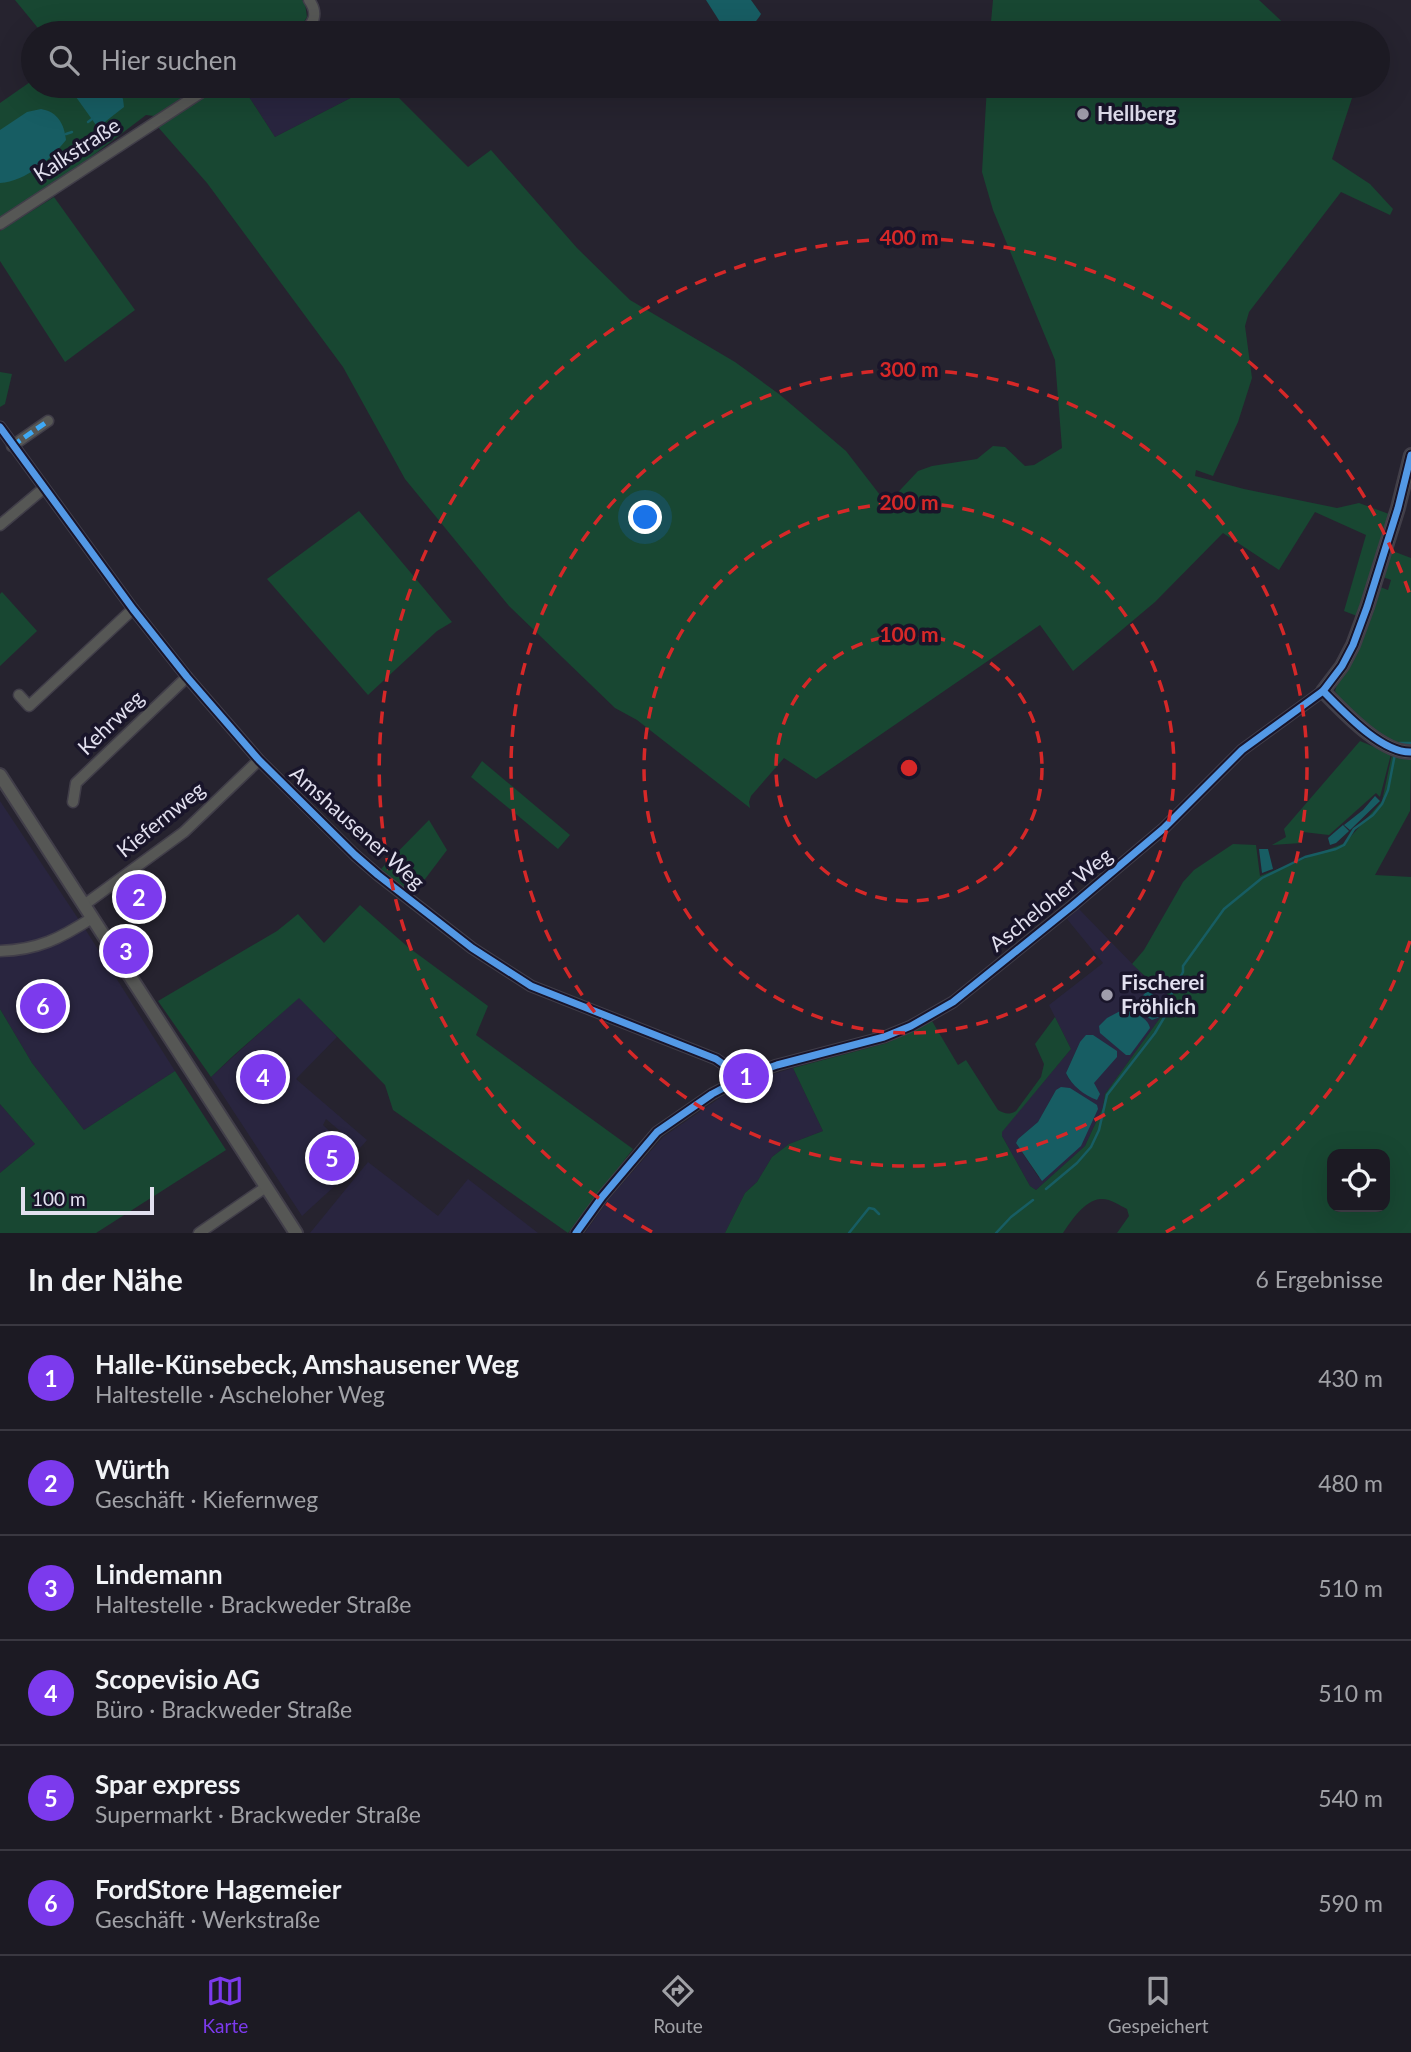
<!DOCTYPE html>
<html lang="de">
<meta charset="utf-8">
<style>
:root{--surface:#1c1a23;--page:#25232b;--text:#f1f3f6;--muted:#a0a1a6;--line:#3a3841;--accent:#7c3aed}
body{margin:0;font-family:Lato,sans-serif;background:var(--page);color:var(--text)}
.controls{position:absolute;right:21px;bottom:21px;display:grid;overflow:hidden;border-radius:14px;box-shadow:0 7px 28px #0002}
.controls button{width:63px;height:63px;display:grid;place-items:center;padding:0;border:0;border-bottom:2px solid var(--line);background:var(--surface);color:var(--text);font:35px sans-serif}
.scale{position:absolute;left:21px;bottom:18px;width:133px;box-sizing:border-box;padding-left:7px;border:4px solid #e2e0ef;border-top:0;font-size:19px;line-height:24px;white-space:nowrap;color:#e2e0ef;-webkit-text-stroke:5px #19152a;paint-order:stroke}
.you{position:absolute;left:646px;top:518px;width:24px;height:24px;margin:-18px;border:5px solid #fff;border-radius:50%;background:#1a73e8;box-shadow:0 0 0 10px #1a73e833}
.badge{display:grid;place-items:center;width:46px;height:46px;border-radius:50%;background:var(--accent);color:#fff;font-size:23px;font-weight:700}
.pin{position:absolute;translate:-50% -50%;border:4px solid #fff;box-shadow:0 2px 7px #0006}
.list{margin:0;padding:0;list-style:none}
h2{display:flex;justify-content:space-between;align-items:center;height:91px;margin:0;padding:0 28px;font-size:30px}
h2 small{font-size:23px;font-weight:400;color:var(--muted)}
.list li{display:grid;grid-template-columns:46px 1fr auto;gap:21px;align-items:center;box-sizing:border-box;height:105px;padding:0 28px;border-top:2px solid var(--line)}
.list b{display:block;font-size:26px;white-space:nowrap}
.list p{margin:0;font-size:23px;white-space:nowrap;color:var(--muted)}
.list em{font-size:23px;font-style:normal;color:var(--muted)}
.icon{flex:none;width:38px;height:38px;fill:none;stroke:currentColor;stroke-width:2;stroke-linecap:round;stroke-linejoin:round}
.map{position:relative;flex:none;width:1411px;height:1233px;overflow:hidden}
.search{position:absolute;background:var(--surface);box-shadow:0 7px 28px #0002;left:21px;right:21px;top:21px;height:77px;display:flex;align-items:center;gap:18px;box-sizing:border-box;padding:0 24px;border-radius:38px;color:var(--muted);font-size:26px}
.sheet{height:721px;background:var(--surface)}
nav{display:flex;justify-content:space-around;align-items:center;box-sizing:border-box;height:98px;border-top:2px solid var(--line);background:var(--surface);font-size:19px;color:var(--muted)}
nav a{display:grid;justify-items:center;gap:4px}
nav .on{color:var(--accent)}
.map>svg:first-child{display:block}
.built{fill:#29253f;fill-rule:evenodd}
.green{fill:#184732;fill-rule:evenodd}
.water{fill:#175d63}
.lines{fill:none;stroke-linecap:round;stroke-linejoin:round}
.stream{stroke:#175d63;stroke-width:2.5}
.minor-casing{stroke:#413e49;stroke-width:13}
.tertiary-casing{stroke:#413e49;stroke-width:16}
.minor{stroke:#565755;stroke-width:10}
.tertiary{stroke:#565755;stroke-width:12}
.quiet{stroke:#3fa9f5;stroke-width:5;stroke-dasharray:10 5;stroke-linecap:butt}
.cycleway-casing{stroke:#19152a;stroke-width:11}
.cycleway{stroke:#5399e6;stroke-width:7}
.ring{fill:none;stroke:#d62828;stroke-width:3.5;stroke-dasharray:12 9}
.poi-dot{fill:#a09eac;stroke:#19152a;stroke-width:2.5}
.labels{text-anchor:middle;stroke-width:7;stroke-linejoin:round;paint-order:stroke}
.poi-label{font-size:21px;font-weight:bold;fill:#e2e0ef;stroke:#19152a;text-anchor:start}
.street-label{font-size:21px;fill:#e2e0ef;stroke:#19152a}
.centre{fill:#d62828;stroke:#19152a;stroke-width:3.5}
.ring-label{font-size:21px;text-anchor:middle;font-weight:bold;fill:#d62828;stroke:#19152a;stroke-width:7;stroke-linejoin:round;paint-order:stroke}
</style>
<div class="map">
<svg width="1411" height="1233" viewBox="0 0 1411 1233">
<rect width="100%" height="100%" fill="#26232f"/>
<g class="built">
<path d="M242 86H374L275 137Z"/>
<path d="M0 801 87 932 175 1071 84 1130 32 1063 0 1009Z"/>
<path d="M1078 908 1146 978 1168 992V1007L1105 1094 1103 1107 1085 1146 1036 1190 1030 1186 1002 1136V1131L1071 1049 1049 1005 1103 963 1067 919ZM1080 1042 1095 1088 1079 1090 1068 1078 1066 1073ZM1056 1090 1039 1178 1016 1143 1018 1139 1038 1122Z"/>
<path d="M299 997 337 1037 296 1079 367 1140 360 1148 326 1119 323 1125 358 1158 339 1182 302 1216 211 1077Z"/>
<path d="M793 1068 823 1131 789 1144 772 1157 757 1182 745 1193 725 1233H585L608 1200 663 1137 733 1089 767 1076Z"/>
<path d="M0 1104 35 1144 0 1173Z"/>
<path d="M368 1162 438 1216 468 1179 538 1233H310Z"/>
</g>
<g class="green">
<path d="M15 0H302L305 3 307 17 302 25 288 33H42Z"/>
<path d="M993 0H1259L1294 33H990Z"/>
<path d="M33 80V86H203L154 116 146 115 79 166 0 218V103Z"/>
<path d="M221 86H242L275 137 374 86H387L468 167 491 150 577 248 630 300 735 362 779 394 846 451 887 504 918 471 932 466 977 459 993 446 1005 447 1025 466 1034 465 1062 448 1055 360 993 210 982 172 987 86H1356L1332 159 1370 184 1393 209 1390 215 1341 192 1249 312 1245 326 1252 378 1238 422 1213 476 1196 470 1195 476 1244 489 1337 508 1359 503 1389 514 1357 616 1344 611 1366 535 1315 512 1279 570 1223 533 1155 602 1073 671 1040 625 816 779 784 758 751 796 749 802 750 808 637 720 615 708 509 606 405 479 343 367 207 183 158 127Z"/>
<path d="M54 197 135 310 65 362 0 261V231Z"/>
<path d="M0 372 12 374 5 404 0 407Z"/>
<path d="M359 511 452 622 437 631 368 695 267 579Z"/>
<path d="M1390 550 1411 558V747C1381 740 1351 718 1335 691L1339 678 1380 587 1388 590 1391 580 1383 577Z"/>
<path d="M2 592 37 631 0 666V594Z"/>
<path d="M1360 741 1391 754 1380 797 1376 793 1329 835 1303 832 1301 843 1272 845 1286 837 1284 829Z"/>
<path d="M1392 754 1411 757 1410 811 1375 875 1411 877V1233H1117L1129 1216 1127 1209C1119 1205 1110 1198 1100 1199 1084 1201 1071 1221 1063 1233H725L745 1193 757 1182 772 1157 789 1144 823 1131 793 1068 887 1043 932 1021 958 1065 966 1060 998 1110C1005 1114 1009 1115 1016 1111L1041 1077 1044 1064 1035 1044 1055 1017 1071 1049 1002 1132V1136L1030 1186 1036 1190 1085 1146 1103 1107 1105 1094 1168 1007 1167 992 1147 978 1132 964 1144 950 1183 882 1194 870 1233 844 1256 845 1260 876 1345 843 1382 801ZM1332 1154H1385V1207H1332Z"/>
<path d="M482 761 570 835 558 849 471 777Z"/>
<path d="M429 820 447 850 413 895 381 869Z"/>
<path d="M360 905 408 947 488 1006 476 1035 633 1149 568 1233 393 1110 385 1085 299 998 234 1055 211 1077 158 1001 277 931 298 914 324 943Z"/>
<path d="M0 1009 32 1063 84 1130 175 1071 226 1150 96 1233H0V1173L35 1144 0 1104Z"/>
</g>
<g class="water">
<path d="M706 0H751L761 14C752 29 744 33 727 33Z"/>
<path d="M74 86H116L123 99 124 107 101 125H96L71 90Z"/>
<path d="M41 109C58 112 64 124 66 140 50 160 26 181 0 183V130L27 112Z"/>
<path d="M1375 796 1380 801 1350 830 1344 825 1363 810Z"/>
<path d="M1343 825 1349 831 1336 843 1330 845 1328 838Z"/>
<path d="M1259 849H1268L1273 869 1262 873Z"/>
<path d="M1148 990C1158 999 1165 1003 1160 1017L1152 1020 1132 1007Z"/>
<path d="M1124 1009C1134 1012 1148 1018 1150 1028L1130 1055H1126L1100 1033 1099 1026 1107 1018Z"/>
<path d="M1086 1035H1093L1117 1051V1057L1094 1083 1100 1094 1097 1100C1084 1095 1072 1086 1066 1073L1080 1042Z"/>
<path d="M1061 1087 1070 1088 1097 1105 1098 1109 1081 1146 1042 1181 1016 1143 1018 1139 1038 1122 1056 1090Z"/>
</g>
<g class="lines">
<g class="stream">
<path d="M88 122 92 119"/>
<path d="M66 134 72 132"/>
<path d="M1400 743H1411"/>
<path d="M1046 1189 1077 1163 1091 1147 1099 1130 1107 1095 1155 1033 1171 1006V995L1183 972V966L1224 909 1262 878 1305 857 1336 849 1344 845 1354 829 1373 815 1382 804 1388 790 1395 754"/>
<path d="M849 1233 869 1208 874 1209 879 1214"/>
<path d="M996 1233 1011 1217 1033 1200"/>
</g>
<defs>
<g id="minor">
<path d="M300 33C314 25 319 14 309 0"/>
<path d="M0 224 211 86"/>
<path d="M0 427 133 609 187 677 259 760 355 855 378 875 472 948 531 986 716 1059 726 1066 736 1081"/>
<path d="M12 446 48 421"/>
<path d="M0 525 43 489"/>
<path d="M19 695 29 706 133 609"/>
<path d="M73 802 76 783 187 677"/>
<path d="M84 905 184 832 259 760"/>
<path d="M0 951C38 950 61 938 92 918"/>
<path d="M199 1233 266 1187"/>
<path d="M576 1233 602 1197 657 1132 712 1094 746 1076 777 1065 884 1037 911 1026 953 1002 1072 906 1163 829 1242 750 1323 691"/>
</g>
<g id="tertiary">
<path d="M1411 455 1398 508 1367 607 1353 645 1342 666 1323 691C1343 711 1381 753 1411 752"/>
<path d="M0 775 296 1233"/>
</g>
</defs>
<use href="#minor" class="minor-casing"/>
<use href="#tertiary" class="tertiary-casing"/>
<use href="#minor" class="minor"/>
<use href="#tertiary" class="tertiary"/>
<path class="quiet" d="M12 446 48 421"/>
<defs>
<g id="cycleway">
<path d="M0 427 133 609 187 677 259 760 355 855 378 875 472 948 531 986 716 1059 726 1066 736 1081"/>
<path d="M1323 691C1343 711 1381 753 1411 752"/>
<path d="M576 1233 602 1197 657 1132 712 1094 746 1076 777 1065 884 1037 911 1026 953 1002 1072 906 1163 829 1242 750 1323 691 1342 666 1353 645 1367 607 1398 508 1411 455"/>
</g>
</defs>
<use href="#cycleway" class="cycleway-casing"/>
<use href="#cycleway" class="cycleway"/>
</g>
<g class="ring">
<circle cx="909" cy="768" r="133"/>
<circle cx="909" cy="768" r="265"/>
<circle cx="909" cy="768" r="398"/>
<path d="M1410 941A530 530 0 0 1 1166 1232M652 1232A530 530 0 1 1 1410 595"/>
</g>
<g class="poi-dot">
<circle cx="1083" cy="114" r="7"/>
<circle cx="1107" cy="995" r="7"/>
</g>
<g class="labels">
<g class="poi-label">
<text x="1097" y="121">Hellberg</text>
<text x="1121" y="990">Fischerei<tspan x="1121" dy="24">Fröhlich</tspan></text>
</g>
<g class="street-label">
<text transform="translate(77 150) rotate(-33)" y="7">Kalkstraße</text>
<text transform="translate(111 723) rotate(-44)" y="7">Kehrweg</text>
<text transform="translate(161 820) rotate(-39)" y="7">Kiefernweg</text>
<text transform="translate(357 828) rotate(42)" y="7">Amshausener Weg</text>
<text transform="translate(1051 900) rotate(-39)" y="7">Ascheloher Weg</text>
</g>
</g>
<circle cx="909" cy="768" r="10" class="centre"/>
<g class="ring-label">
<text x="909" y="245">400 m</text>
<text x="909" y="377">300 m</text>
<text x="909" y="510">200 m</text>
<text x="909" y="642">100 m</text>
</g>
</svg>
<div class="controls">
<button><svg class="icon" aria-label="locate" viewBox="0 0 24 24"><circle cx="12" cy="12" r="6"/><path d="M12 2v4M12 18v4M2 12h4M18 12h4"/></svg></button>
</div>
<div class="scale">100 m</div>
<div class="you"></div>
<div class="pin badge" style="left:746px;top:1076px">1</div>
<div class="pin badge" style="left:139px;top:897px">2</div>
<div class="pin badge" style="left:126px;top:951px">3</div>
<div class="pin badge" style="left:263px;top:1077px">4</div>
<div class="pin badge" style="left:332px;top:1158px">5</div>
<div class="pin badge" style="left:43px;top:1006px">6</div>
<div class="search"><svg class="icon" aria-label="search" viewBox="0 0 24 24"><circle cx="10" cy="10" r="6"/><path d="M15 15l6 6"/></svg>Hier suchen</div>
</div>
<section class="sheet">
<h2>In der Nähe<small>6 Ergebnisse</small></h2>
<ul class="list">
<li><span class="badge">1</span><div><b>Halle-Künsebeck, Amshausener Weg</b><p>Haltestelle · Ascheloher Weg</p></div><em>430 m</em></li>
<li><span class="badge">2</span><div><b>Würth</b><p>Geschäft · Kiefernweg</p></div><em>480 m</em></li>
<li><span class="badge">3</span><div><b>Lindemann</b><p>Haltestelle · Brackweder Straße</p></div><em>510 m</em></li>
<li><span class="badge">4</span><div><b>Scopevisio AG</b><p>Büro · Brackweder Straße</p></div><em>510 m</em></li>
<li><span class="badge">5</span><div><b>Spar express</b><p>Supermarkt · Brackweder Straße</p></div><em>540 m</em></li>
<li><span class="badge">6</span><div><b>FordStore Hagemeier</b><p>Geschäft · Werkstraße</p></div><em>590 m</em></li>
</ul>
</section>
<nav>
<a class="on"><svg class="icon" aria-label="map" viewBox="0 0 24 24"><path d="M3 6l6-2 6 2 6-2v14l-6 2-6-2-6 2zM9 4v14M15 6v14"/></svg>Karte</a>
<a><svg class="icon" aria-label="directions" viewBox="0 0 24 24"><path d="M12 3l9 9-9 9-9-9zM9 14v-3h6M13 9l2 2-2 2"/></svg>Route</a>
<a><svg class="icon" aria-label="saved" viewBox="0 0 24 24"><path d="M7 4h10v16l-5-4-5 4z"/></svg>Gespeichert</a>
</nav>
